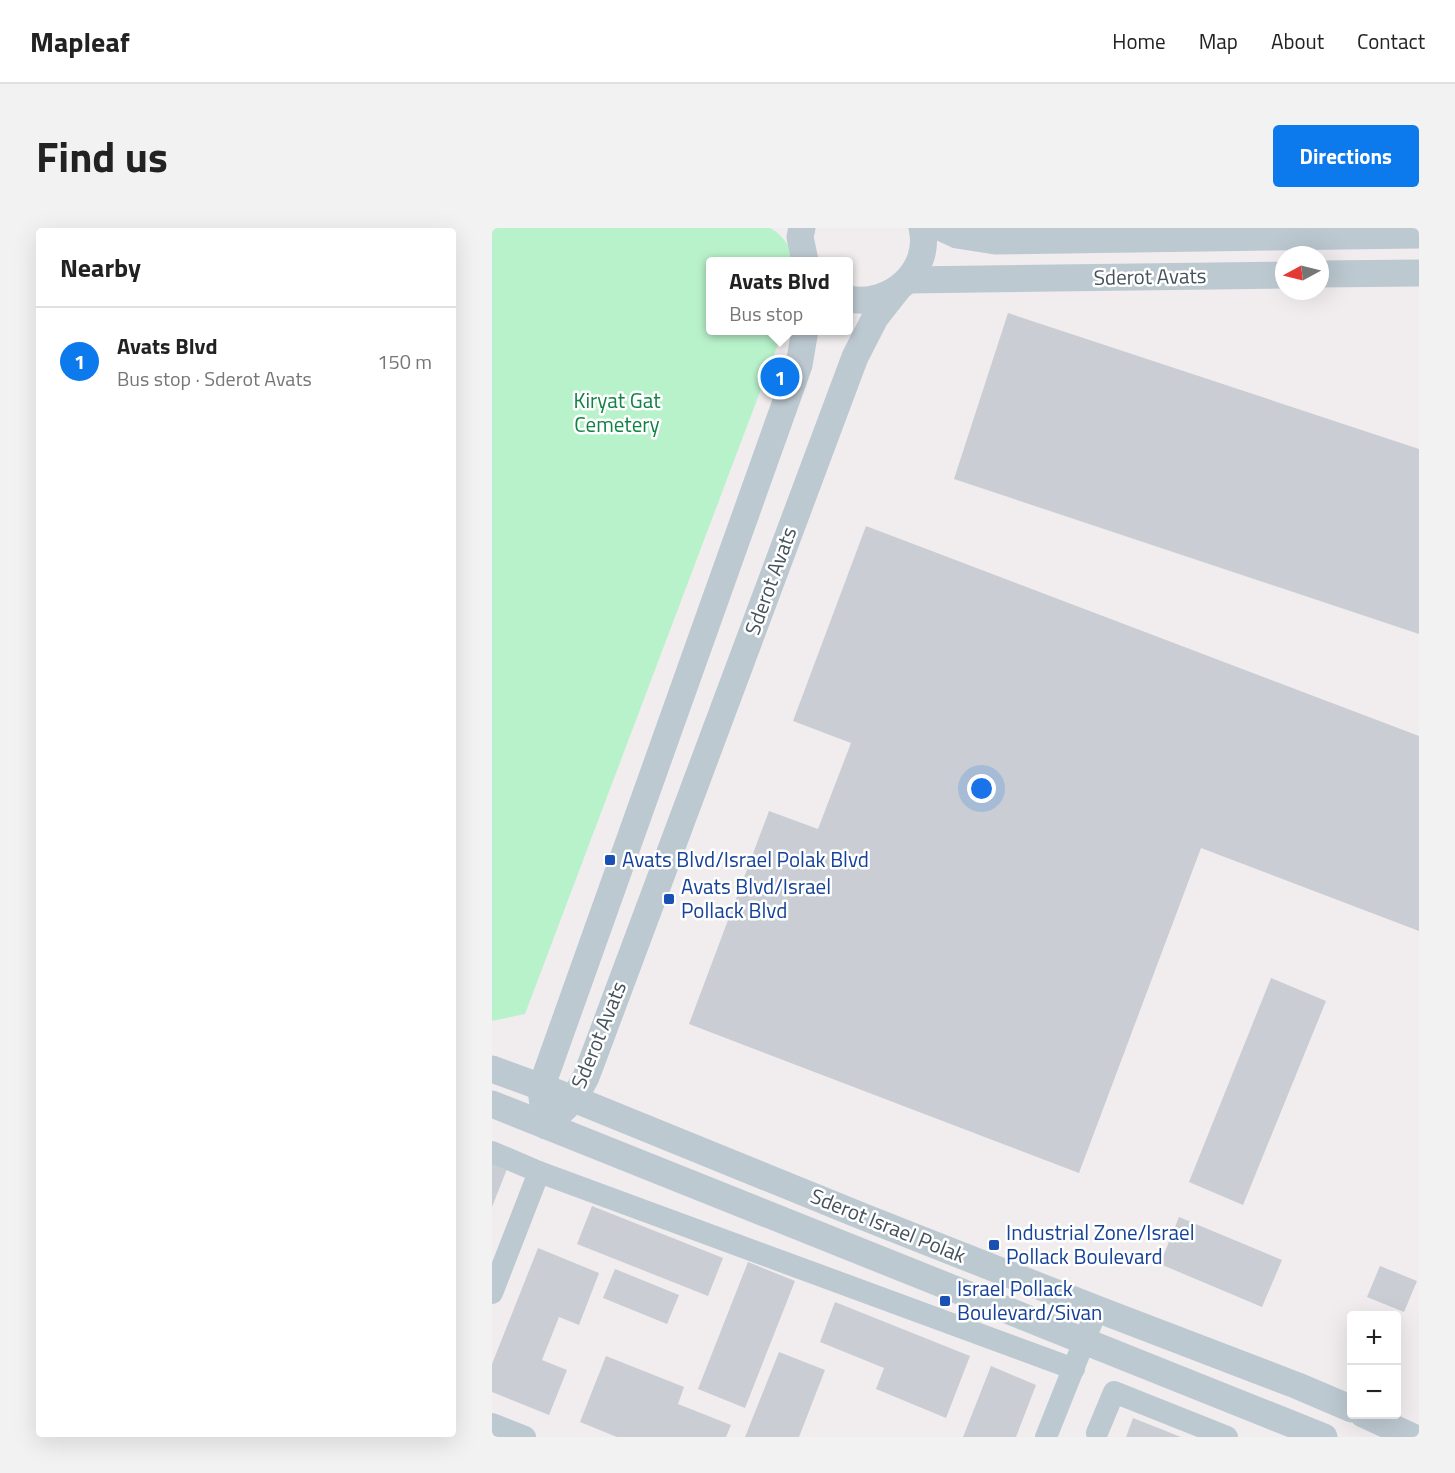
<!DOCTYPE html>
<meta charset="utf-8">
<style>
:root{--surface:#fff;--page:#f2f2f2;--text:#222;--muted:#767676;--line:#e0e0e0;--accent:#0c7aec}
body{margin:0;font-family:"Titillium Web",sans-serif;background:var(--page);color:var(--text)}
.controls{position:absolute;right:18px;bottom:18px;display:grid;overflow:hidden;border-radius:6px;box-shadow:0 6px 24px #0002}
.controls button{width:54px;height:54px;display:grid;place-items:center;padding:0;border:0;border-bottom:2px solid var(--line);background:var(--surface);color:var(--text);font:30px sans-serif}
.compass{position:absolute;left:783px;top:18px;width:54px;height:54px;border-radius:50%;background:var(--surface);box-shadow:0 6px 24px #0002;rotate:263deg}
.you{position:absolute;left:490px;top:561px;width:21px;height:21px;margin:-15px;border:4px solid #fff;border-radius:50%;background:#1a73e8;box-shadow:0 0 0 9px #1a73e833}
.badge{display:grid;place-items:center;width:39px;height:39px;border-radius:50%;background:var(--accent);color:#fff;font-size:20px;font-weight:700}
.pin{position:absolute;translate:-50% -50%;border:3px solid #fff;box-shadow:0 2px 6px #0006}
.popup{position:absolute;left:214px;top:29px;width:147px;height:78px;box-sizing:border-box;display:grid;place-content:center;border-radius:6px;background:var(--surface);filter:drop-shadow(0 2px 4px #0005);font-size:20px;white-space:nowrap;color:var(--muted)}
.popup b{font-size:22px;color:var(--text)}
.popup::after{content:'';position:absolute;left:50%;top:100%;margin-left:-12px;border:12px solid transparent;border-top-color:var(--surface)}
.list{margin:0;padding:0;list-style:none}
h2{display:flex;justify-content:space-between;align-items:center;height:78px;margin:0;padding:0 24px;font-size:26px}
h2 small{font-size:20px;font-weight:400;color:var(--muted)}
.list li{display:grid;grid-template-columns:39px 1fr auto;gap:18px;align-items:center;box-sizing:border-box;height:108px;padding:0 24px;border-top:2px solid var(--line)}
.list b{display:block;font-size:22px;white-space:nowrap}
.list p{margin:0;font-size:20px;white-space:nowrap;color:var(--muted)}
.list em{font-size:20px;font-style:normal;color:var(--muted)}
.map{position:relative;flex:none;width:927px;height:1209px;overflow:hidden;border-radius:6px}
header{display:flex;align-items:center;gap:36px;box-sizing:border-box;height:84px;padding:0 30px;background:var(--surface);border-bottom:2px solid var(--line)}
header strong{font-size:28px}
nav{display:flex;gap:33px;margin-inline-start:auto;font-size:21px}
.intro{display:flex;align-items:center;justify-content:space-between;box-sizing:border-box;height:144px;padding:0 36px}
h1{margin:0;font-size:42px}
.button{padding:15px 27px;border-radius:6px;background:var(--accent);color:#fff;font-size:21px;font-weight:700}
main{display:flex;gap:36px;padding:0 36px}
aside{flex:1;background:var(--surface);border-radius:6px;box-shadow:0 6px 24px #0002}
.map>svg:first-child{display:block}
.green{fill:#b8f2cb}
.building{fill:#cacdd3}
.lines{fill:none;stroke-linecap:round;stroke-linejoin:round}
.minor{stroke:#bdc9d1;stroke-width:22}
.tertiary{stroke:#bdc9d1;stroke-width:27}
.transit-dot{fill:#1a4fb4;stroke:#fff;stroke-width:2}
.labels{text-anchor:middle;stroke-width:5;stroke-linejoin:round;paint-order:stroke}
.street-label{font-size:21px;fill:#45525c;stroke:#fff}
.park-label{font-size:21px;fill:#108343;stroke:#fff}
.transit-label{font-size:21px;fill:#164399;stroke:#fff;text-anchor:start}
</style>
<header>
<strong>Mapleaf</strong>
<nav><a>Home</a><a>Map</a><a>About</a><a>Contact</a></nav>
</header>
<div class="intro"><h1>Find us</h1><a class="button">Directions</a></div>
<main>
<aside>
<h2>Nearby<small></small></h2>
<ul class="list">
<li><span class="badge">1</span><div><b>Avats Blvd</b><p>Bus stop · Sderot Avats</p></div><em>150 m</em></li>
</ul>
</aside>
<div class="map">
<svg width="927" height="1209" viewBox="0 0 927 1209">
<rect width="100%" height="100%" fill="#f1edee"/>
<path class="green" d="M0 0H277C288 3 302 23 302 33H219V102L291 103 33 786 0 793Z"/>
<g class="building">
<path d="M516 85 927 221V406L462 251Z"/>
<path d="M374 298 927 508V703L709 620 587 945 197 796 277 583 326 601 359 515 301 493Z"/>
<path d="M779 750 834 773 751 977 697 954Z"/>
<path d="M0 935 15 941 0 979Z"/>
<path d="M100 978 231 1030 216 1068 85 1016Z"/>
<path d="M687 989 790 1032 770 1079 668 1036Z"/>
<path d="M46 1020 107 1045 87 1097 67 1089 50 1132 75 1142 57 1187 0 1164V1136Z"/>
<path d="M256 1034 303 1053 253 1180 206 1161Z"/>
<path d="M888 1038 925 1053 912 1084 875 1069Z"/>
<path d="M123 1041 187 1067 175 1096 111 1070Z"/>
<path d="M343 1074 478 1128 454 1190 384 1161 392 1140 328 1114Z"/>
<path d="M287 1124 333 1142 307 1209H253Z"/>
<path d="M114 1128 192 1159 186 1176 239 1197 234 1209H125L88 1194Z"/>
<path d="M499 1138 544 1157 524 1209H471Z"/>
<path d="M641 1190 689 1209H634Z"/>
</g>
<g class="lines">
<g class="minor">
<path d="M0 924 47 944 582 1141"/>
<path d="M0 1065 47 944"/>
<path d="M0 1196 33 1209"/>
<path d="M605 1205 622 1164 735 1209"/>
<path d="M554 1209 605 1081"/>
</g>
<g class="tertiary">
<path d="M310 0 308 9 313 33"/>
<path d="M450 0 465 7 503 13 927 7"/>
<path d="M828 46 927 45"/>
<path d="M416 52 792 47"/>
<path d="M357 71C398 79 440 43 430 0"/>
<path d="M0 841 82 871 372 989 605 1081 806 1158 860 1181"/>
<path d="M0 876 832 1209"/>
<path d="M51 878 49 860 307 137 313 102"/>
<path d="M54 898 82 871 94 849 363 129 383 90 405 62"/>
<path d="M871 1186 921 1209"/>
</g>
</g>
<g class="transit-dot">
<rect x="112" y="626" width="12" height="12" rx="3"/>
<rect x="171" y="665" width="12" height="12" rx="3"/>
<rect x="496" y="1011" width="12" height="12" rx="3"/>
<rect x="447" y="1067" width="12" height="12" rx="3"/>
</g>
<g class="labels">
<g class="street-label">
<text transform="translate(658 49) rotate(-1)" y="7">Sderot Avats</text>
<text transform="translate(279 353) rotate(-70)" y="7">Sderot Avats</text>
<text transform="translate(107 807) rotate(-68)" y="7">Sderot Avats</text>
<text transform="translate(396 998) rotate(22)" y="7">Sderot Israel Polak</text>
</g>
<g class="park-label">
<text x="125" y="180">Kiryat Gat<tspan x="125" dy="24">Cemetery</tspan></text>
</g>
<g class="transit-label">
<text x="130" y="639">Avats Blvd/Israel Polak Blvd</text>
<text x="189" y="666">Avats Blvd/Israel<tspan x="189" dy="24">Pollack Blvd</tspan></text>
<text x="514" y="1012">Industrial Zone/Israel<tspan x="514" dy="24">Pollack Boulevard</tspan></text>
<text x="465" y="1068">Israel Pollack<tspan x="465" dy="24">Boulevard/Sivan</tspan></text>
</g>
</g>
</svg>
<div class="controls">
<button>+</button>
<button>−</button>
</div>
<svg class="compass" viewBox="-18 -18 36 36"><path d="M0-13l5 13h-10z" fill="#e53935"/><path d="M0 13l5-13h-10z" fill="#767676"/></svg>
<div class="you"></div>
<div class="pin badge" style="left:288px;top:149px">1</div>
<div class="popup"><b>Avats Blvd</b>Bus stop</div>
</div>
</main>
